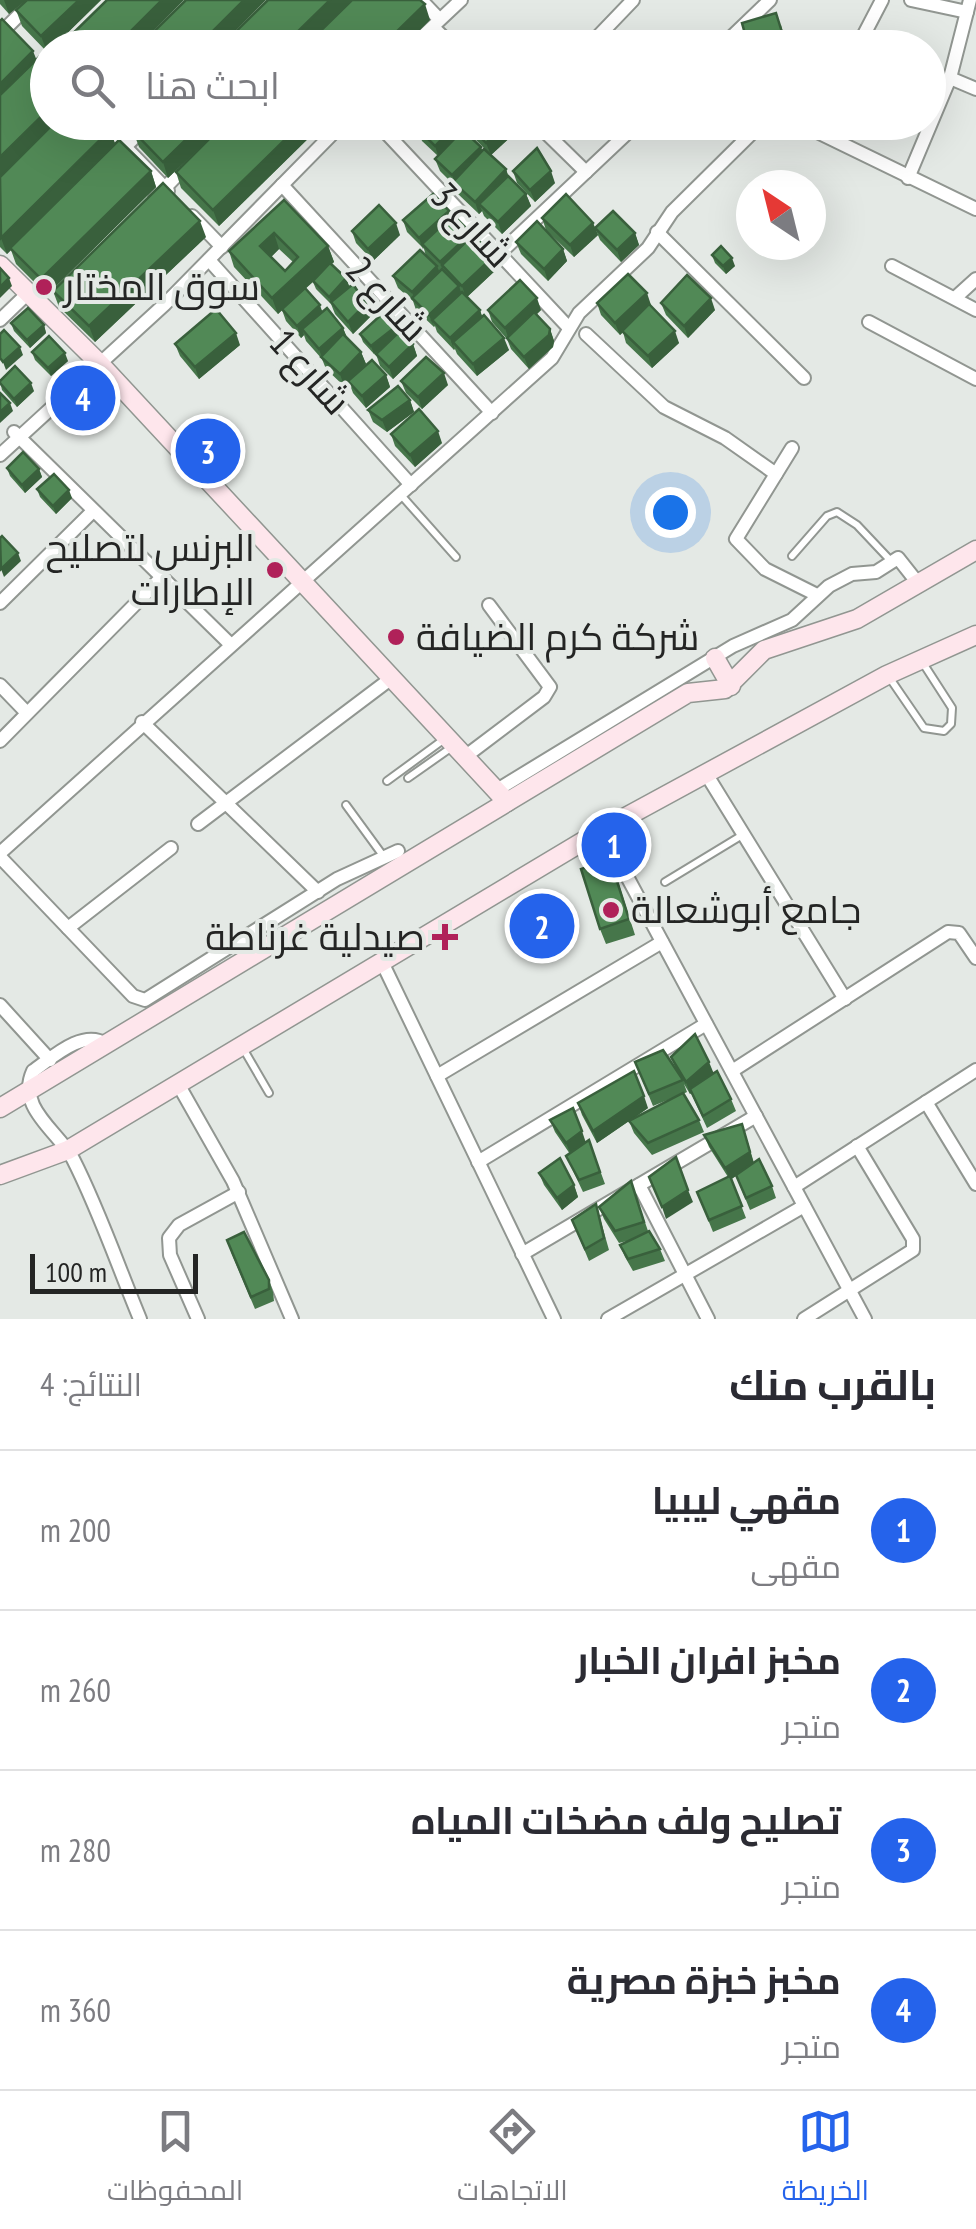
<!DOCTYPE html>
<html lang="ar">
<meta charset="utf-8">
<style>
:root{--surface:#fff;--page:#f7f7f7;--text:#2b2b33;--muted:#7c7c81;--line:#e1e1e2;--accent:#2563eb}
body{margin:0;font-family:"PT Sans Narrow",Cairo,sans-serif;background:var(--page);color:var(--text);direction:rtl}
.compass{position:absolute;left:736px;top:170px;width:90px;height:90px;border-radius:50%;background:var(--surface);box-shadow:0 10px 40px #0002;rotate:325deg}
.scale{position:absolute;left:30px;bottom:25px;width:168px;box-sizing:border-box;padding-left:10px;border:5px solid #242524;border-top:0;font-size:28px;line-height:35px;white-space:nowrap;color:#242524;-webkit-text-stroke:8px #e4e9e5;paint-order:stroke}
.you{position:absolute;left:670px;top:512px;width:35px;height:35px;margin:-25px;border:8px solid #fff;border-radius:50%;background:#1a73e8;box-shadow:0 0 0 15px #1a73e833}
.badge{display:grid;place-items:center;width:65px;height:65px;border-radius:50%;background:var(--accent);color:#fff;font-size:32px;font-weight:700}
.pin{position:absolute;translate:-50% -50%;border:5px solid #fff;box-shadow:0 2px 10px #0006}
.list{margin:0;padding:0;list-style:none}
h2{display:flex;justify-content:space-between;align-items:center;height:130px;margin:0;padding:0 40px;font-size:42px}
h2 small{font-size:32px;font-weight:400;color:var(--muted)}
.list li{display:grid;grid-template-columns:65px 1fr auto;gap:30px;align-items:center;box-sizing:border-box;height:160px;padding:0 40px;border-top:2px solid var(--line)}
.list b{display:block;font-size:38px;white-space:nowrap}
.list p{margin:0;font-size:32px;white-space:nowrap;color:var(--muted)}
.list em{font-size:32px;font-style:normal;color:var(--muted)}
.icon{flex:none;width:55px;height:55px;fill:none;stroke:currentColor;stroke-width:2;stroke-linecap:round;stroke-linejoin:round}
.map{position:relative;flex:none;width:976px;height:1319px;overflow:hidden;direction:ltr}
.search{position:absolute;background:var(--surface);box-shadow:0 10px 40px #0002;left:30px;right:30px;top:30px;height:110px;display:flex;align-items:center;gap:25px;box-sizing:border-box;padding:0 35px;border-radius:55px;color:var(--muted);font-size:38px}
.sheet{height:770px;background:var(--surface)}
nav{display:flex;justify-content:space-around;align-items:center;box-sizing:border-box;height:140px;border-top:2px solid var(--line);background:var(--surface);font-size:28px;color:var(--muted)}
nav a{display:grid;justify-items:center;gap:5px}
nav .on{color:var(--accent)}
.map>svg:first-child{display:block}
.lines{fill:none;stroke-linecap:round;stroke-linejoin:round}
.lane-casing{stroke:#919691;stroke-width:10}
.street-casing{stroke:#919691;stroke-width:16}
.secondary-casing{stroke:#919691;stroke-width:21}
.lane{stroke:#fff;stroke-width:6}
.street{stroke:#fff;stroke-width:12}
.secondary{stroke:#fee6ec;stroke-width:18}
.wall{fill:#46764a;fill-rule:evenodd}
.shaded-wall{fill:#39603c}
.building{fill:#518956;stroke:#39603c;stroke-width:2.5;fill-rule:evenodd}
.poi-dot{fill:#b02159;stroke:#e4e9e5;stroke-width:4}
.labels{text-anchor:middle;stroke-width:8;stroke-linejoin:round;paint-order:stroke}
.street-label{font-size:38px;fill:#242524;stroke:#e4e9e5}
.poi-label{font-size:38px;fill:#242524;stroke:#e4e9e5;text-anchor:start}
</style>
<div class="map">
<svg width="976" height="1319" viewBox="0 0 976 1319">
<rect width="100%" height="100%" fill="#e4e9e5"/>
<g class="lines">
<defs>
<g id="lane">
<path d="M401 495 456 557"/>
<path d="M792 556 827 516 837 512 857 525 890 560"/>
<path d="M889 677 924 728 944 731 951 724 952 708 921 660"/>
<path d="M408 778 452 747"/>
<path d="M387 781 443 740"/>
<path d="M346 805 384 857"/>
<path d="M665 882 744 834"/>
<path d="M244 1050 269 1093"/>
</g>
<g id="street">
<path d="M421 0 439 19"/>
<path d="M911 0 967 12"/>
<path d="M436 30 455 48"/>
<path d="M0 34 34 0"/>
<path d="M410 48 461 0"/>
<path d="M587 48 633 0"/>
<path d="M720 48 770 0"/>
<path d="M857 48 882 0"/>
<path d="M950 78 976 89"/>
<path d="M101 122 168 191"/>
<path d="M376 122 569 328"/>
<path d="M535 122 586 172"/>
<path d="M797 122 976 209"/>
<path d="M116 156 150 122"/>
<path d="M908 178 950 78 970 0"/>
<path d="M282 185 492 413"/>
<path d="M155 198 186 166"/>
<path d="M192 216 222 247"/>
<path d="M657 232 804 378"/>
<path d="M499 254 639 122"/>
<path d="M209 260 411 485"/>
<path d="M892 266 976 310"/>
<path d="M955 298 976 279"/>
<path d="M0 320 27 294"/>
<path d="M869 322 976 379"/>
<path d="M586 334 664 407 725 438 776 474"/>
<path d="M14 432 229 643"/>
<path d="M792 448 736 539 765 569 817 595"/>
<path d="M0 455 165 304 344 122"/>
<path d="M0 603 93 511"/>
<path d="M0 685 27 713"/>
<path d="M142 722 318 892"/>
<path d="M0 741 162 577"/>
<path d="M466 756 544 697 550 687 489 605"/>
<path d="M705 772 845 999"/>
<path d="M497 790 733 646 792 620 829 586 852 574 876 572 898 558 917 582"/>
<path d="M198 824 393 677"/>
<path d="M602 830 865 1319"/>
<path d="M0 853 552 358 579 313 648 248 672 212 763 122"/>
<path d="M0 857 133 996 145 1000 337 879 398 851"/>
<path d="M68 928 171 848"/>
<path d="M381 960 554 1319"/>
<path d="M0 1005 50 1060"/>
<path d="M106 1044C82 1029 53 1057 33 1071 16 1108 59 1132 73 1159 99 1210 118 1266 140 1319"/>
<path d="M732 1071 948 932 959 933 976 958"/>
<path d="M437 1076 662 942"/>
<path d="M178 1084 233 1181 292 1319"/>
<path d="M926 1102 976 1184"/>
<path d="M478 1162 706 1024"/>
<path d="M639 1185 708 1319"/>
<path d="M794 1187 976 1070"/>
<path d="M522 1254 756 1116"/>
<path d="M198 1319 170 1255 169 1238 179 1225 239 1192"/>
<path d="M608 1319 804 1206"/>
<path d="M804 1319 913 1250V1239L857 1146"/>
</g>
<g id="secondary">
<path d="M0 265 99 363 507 802"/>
<path d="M715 658 731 686"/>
<path d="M0 1108 688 693 725 689 764 650 857 619 976 550"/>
<path d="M0 1175 68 1150 602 830 887 675 976 635"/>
</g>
</defs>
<use href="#lane" class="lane-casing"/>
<use href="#street" class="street-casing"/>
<use href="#secondary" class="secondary-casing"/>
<use href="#lane" class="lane"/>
<use href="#street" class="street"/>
<use href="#secondary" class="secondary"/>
</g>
<g class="wall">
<path d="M0 0H26L9 14 0 4Z"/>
<path d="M101 0 52 48H48L47 52 22 26 16 10Z"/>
<path d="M0 21 48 122 110 130 115 144 151 171 156 187 47 295 16 264 11 250 7 254 0 247Z"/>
<path d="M781 25 787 48H749Z"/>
<path d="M116 122H141L128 135Z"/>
<path d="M226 122 168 178 139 147 133 131Z"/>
<path d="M226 122H325L219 226 181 188 176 172Z"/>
<path d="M473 122H515L518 130 491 155 474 138 470 126Z"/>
<path d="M418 129 458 135 481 147 482 151 506 169 508 176 526 194 531 206 502 234 484 216 482 211 479 214 458 194 455 186 440 171 435 159 438 156 422 141Z"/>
<path d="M513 171 555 183 535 202 517 183Z"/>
<path d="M284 200 328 246 334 262 331 264 346 278 349 286 371 316 353 334 335 314 331 304 316 289 313 282 305 289 323 312 343 328 347 338 361 352 366 364 354 376 386 375 390 387 366 408 353 393 349 382 344 386 326 369 322 359 306 341 304 335 301 338 286 321 282 310 278 314 234 267 229 251ZM279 249 293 262 285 271 271 257Z"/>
<path d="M451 217 494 256 498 268 467 297 480 310 482 317 509 350 477 376 457 354 455 349 454 350 437 332 435 326 434 327 416 310 413 301 398 288 393 276 426 256 424 249 407 232 403 220Z"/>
<path d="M542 218 593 223 598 235 574 257 546 230Z"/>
<path d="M595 228 635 233 639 245 621 262 600 240Z"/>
<path d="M352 231 400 235 373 261 356 243Z"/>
<path d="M206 237 95 342 59 307 53 291Z"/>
<path d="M516 242 563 249 567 261 548 281 521 254Z"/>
<path d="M712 255 735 266 726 274 715 263Z"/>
<path d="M597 303 651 306 679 343 652 368 626 343 623 332 620 335 601 315Z"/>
<path d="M661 303 715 310 688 338 666 315Z"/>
<path d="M488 310H541L537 314 550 329 554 341 553 347 529 369 511 349 507 339 492 322Z"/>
<path d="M11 323 44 325 46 333 30 348 14 331Z"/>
<path d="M360 334H396L413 344 417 356 393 379 380 366 376 354 380 350 374 354 363 342Z"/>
<path d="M175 344 240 345 199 379 180 356Z"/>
<path d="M32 352 68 361 51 376 35 360Z"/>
<path d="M0 381 34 391 17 407 2 390Z"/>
<path d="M401 381 448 385 422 409 406 393Z"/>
<path d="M410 400 414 412 387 432 373 422 368 410Z"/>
<path d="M391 434 442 443 415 467 395 446Z"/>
<path d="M7 468 39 469 42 477 25 493 10 476Z"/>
<path d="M37 489 72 498 56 514 40 497Z"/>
<path d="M616 875 635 935 606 944 600 929Z"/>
<path d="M671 1057 714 1073 731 1099 736 1111 707 1128 691 1093 690 1094 684 1084 687 1092 683 1094 699 1120 704 1132 652 1155 634 1133 629 1121 597 1143 582 1115 578 1103 648 1108 630 1121 675 1097 653 1106 635 1062 676 1069Z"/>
<path d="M550 1120 586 1142 589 1140 605 1184 583 1192 566 1156 570 1154 555 1132Z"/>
<path d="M704 1135 746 1136 754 1163 772 1186 776 1198 750 1210 736 1176 731 1179 746 1218 713 1232 697 1192 728 1177 709 1147Z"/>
<path d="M539 1173 574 1185 578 1197 562 1210 544 1185Z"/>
<path d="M631 1181 648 1231 660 1249 665 1261 633 1271 625 1257 620 1245 631 1240 619 1243 604 1219 599 1207Z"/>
<path d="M596 1204 609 1250 589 1261 572 1220Z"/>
<path d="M231 1252 269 1280 273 1292 274 1301 255 1309Z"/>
</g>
<g class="shaded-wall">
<path d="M4 0H26L9 14Z"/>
<path d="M79 0H101L52 48H48L47 52 41 36Z"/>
<path d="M162 0H184L136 48H114Z"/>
<path d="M244 0H266L218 48H196Z"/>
<path d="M330 0H352L303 48H281Z"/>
<path d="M425 4 430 20 402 48H380Z"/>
<path d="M33 51 39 66 0 105V84Z"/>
<path d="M48 110V122H57L0 179V157Z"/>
<path d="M124 122H141L128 135Z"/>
<path d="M204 122H226L168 178 163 162Z"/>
<path d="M303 122H325L219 226 213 210Z"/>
<path d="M508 122H515L518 130 491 155 486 143Z"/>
<path d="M455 125 459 137 439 158 435 146Z"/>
<path d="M110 130 116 146 7 254 1 238Z"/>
<path d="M481 147 485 159 455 183 452 175Z"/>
<path d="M506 169 510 181 479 204 482 211 479 214 475 202Z"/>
<path d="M151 171 156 187 47 295 41 279Z"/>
<path d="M551 171 555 183 535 202 530 190Z"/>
<path d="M526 194 531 206 502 234 498 222Z"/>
<path d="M449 211 453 223 422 244 423 250 419 238Z"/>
<path d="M200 221 206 237 95 342 89 326Z"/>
<path d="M396 223 400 235 373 261 368 249Z"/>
<path d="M593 223 598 235 574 257 570 245Z"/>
<path d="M274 233 279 249 266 262 260 246Z"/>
<path d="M471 233 475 245 442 265 444 274 440 262Z"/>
<path d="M635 233 639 245 621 262 617 250Z"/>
<path d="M328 246 334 262 278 314 272 298Z"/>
<path d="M563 249 567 261 548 281 544 269Z"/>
<path d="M494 256 498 268 466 298 462 286Z"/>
<path d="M732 258 735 266 726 274 723 266Z"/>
<path d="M437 266 442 278 416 304 412 292Z"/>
<path d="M9 278 12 286 0 298V287Z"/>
<path d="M346 278 349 286 332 305 329 297Z"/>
<path d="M459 286 463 298 432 320 434 327 429 315Z"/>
<path d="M647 293 651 305 620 335 615 323Z"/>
<path d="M537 298 541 310 509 340 505 328Z"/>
<path d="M711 298 715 310 688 338 684 326Z"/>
<path d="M366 304 371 316 353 334 348 322Z"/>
<path d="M320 305 324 317 302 329 304 335 301 338 297 326Z"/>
<path d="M480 310 484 322 453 342 454 350 450 338Z"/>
<path d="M44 325 46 333 30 348 27 340Z"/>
<path d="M343 328 348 340 323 361 319 349Z"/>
<path d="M394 328 397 336 374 354 371 346Z"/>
<path d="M550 329 554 341 553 347 529 369 524 357Z"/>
<path d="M675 331 679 343 652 368 648 356Z"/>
<path d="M236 333 240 345 199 379 195 367Z"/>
<path d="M504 338 509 350 477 376 473 364Z"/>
<path d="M413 344 417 356 393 379 389 367Z"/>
<path d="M20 347 23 355 6 370 3 362Z"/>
<path d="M361 352 366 364 344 386 340 374Z"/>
<path d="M65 353 68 361 51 376 48 368Z"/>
<path d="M444 373 448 385 422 409 418 397Z"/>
<path d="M386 375 390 387 366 408 362 396Z"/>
<path d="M31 383 34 391 17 407 14 399Z"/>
<path d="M410 400 414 412 387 432 382 420Z"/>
<path d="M10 403 13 411 0 423V412Z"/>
<path d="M438 431 442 443 415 467 410 455Z"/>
<path d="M39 469 42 477 25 493 22 485Z"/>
<path d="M69 490 72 498 56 514 53 506Z"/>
<path d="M18 553 21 561 4 577 1 569Z"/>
<path d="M709 1062 714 1074 690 1094 686 1082Z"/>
<path d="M644 1096 648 1108 597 1143 593 1131Z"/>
<path d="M742 1124 754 1164 730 1180 725 1168Z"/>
<path d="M582 1131 586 1143 571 1155 566 1143Z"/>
<path d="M574 1185 578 1197 562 1210 557 1198Z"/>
<path d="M688 1190 693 1202 666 1219 662 1207Z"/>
</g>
<g class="building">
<path d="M27 0H79L41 36 16 10Z"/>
<path d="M107 0H162L114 48H58Z"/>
<path d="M186 0H244L196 48H137Z"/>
<path d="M268 0H330L281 48H219Z"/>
<path d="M352 0H420L425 4 380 48H303Z"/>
<path d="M776 13 785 42 766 48H749L742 23Z"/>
<path d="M2 19 33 51 0 84V21Z"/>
<path d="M39 57 48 65V110L0 157V95Z"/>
<path d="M55 122H103L110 130 1 238 0 177Z"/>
<path d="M142 122H204L163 162 133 131Z"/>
<path d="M226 122H303L213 210 176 172Z"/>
<path d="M424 122H452L455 125 435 146 418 129Z"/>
<path d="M473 122H508L486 143 470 126Z"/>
<path d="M463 130 481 147 452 175 435 159Z"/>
<path d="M119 140 151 171 41 279 10 248Z"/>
<path d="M537 148 551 171 530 190 513 171Z"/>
<path d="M484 149 506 169 475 202 453 182Z"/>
<path d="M508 176 526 194 498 222 479 204Z"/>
<path d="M163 183 200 221 89 326 53 291Z"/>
<path d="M433 194 449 211 419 238 403 220Z"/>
<path d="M566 194 593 223 570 245 542 218Z"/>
<path d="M284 200 328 246 272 298 229 251ZM274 233 298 257 285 271 260 246Z"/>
<path d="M379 205 396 223 368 249 352 231Z"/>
<path d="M613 211 635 233 617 250 595 228Z"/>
<path d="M453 215 471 233 440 262 422 244Z"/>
<path d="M537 221 563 249 544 269 516 242Z"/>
<path d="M473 235 494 256 462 286 442 265Z"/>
<path d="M721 246 732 258 723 266 712 255Z"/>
<path d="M420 250 437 266 412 292 393 276Z"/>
<path d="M330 263 346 278 329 297 313 281Z"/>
<path d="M0 268 9 278 0 287Z"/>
<path d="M442 269 459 286 429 315 412 298Z"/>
<path d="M628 274 647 293 615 323 597 303Z"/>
<path d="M687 275 711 298 684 326 661 303Z"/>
<path d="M520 280 537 298 505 328 488 310Z"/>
<path d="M353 284 366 304 348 322 331 302Z"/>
<path d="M305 288 320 305 297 326 282 309Z"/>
<path d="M462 292 480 310 450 338 432 320Z"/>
<path d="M649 304 675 331 648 356 622 331Z"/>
<path d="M28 308 44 325 27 340 11 323Z"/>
<path d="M327 308 343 328 319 349 302 329Z"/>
<path d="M216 309 236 333 195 367 175 344Z"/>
<path d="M534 312 550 329 549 335 524 357 507 338Z"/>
<path d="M382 314 394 328 371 346 360 334Z"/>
<path d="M484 315 504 338 473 364 453 342Z"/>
<path d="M4 330 20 347 3 362 0 358V334Z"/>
<path d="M400 331 413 344 389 367 376 354Z"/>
<path d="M343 334 361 352 340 374 321 357Z"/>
<path d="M49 336 65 353 48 368 32 352Z"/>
<path d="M426 357 444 373 418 397 401 381Z"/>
<path d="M372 360 386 375 362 396 348 381Z"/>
<path d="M15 366 31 383 14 399 0 383V381Z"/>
<path d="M398 386 410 400 382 420 368 410Z"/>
<path d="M0 393 10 403 0 412Z"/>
<path d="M419 409 438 431 410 455 391 434Z"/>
<path d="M23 452 39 469 22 485 7 468Z"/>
<path d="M54 474 69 490 53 506 37 489Z"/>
<path d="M2 536 18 553 1 569 0 538Z"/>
<path d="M610 859 629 919 600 929 581 869Z"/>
<path d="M695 1034 709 1062 686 1082 671 1057Z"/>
<path d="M663 1050 683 1080 649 1094 635 1062Z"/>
<path d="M634 1071 644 1096 593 1131 578 1103Z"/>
<path d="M717 1071 731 1099 703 1116 690 1089Z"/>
<path d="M683 1093 699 1120 648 1143 629 1121Z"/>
<path d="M573 1108 582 1131 566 1143 550 1120Z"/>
<path d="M742 1124 750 1152 725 1168 704 1135Z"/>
<path d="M589 1140 600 1172 579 1180 566 1156Z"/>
<path d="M676 1157 688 1190 662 1207 649 1177Z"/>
<path d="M560 1158 574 1185 557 1198 539 1173Z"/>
<path d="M759 1159 772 1186 746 1198 736 1175Z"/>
<path d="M730 1176 742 1206 709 1220 697 1192Z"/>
<path d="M631 1181 644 1222 615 1231 599 1207Z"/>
<path d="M596 1204 604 1238 585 1249 572 1220Z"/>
<path d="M649 1231 660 1249 628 1259 620 1245Z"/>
<path d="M244 1232 269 1280V1289L251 1297 227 1240Z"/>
</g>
<g class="poi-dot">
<circle cx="44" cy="287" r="10"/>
<circle cx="275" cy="570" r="10"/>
<circle cx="396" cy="637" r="10"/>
<circle cx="611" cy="910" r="10"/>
<path d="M440 922h10v10h10v10h-10v10h-10v-10h-10v-10h10z"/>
</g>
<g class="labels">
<g class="street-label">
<text transform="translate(472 225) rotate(47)" y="13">شارع 3</text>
<text transform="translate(387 299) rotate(47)" y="13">شارع 2</text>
<text transform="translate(310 372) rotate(48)" y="13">شارع 1</text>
</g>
<g class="poi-label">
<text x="64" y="300">سوق المختار</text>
<text x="255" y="561" text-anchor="end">البرنس لتصليح<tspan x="255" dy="44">الإطارات</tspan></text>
<text x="416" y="650">شركة كرم الضيافة</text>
<text x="631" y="923">جامع أبوشعالة</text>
<text x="425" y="950" text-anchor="end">صيدلية غرناطة</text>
</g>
</g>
</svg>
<svg class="compass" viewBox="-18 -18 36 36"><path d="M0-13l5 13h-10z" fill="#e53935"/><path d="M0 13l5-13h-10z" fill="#7c7c81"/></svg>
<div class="scale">100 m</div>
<div class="you"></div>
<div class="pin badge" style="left:614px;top:845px">1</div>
<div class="pin badge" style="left:542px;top:926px">2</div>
<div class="pin badge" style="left:208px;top:451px">3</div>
<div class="pin badge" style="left:83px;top:398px">4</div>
<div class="search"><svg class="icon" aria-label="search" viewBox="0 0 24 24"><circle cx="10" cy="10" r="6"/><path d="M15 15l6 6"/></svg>ابحث هنا</div>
</div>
<section class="sheet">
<h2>بالقرب منك<small>النتائج: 4</small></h2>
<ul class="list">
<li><span class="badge">1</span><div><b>مقهي ليبيا</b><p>مقهى</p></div><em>200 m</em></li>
<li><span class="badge">2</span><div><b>مخبز افران الخبار</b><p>متجر</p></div><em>260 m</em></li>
<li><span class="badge">3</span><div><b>تصليح ولف مضخات المياه</b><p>متجر</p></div><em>280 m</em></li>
<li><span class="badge">4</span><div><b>مخبز خبزة مصرية</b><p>متجر</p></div><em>360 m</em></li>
</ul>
</section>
<nav>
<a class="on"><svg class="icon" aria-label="map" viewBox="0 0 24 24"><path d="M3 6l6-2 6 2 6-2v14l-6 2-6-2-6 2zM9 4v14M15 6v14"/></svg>الخريطة</a>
<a><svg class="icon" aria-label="directions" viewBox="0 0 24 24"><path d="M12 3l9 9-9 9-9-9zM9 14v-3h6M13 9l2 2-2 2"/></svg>الاتجاهات</a>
<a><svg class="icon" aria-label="saved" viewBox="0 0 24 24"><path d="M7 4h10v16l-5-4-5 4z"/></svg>المحفوظات</a>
</nav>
